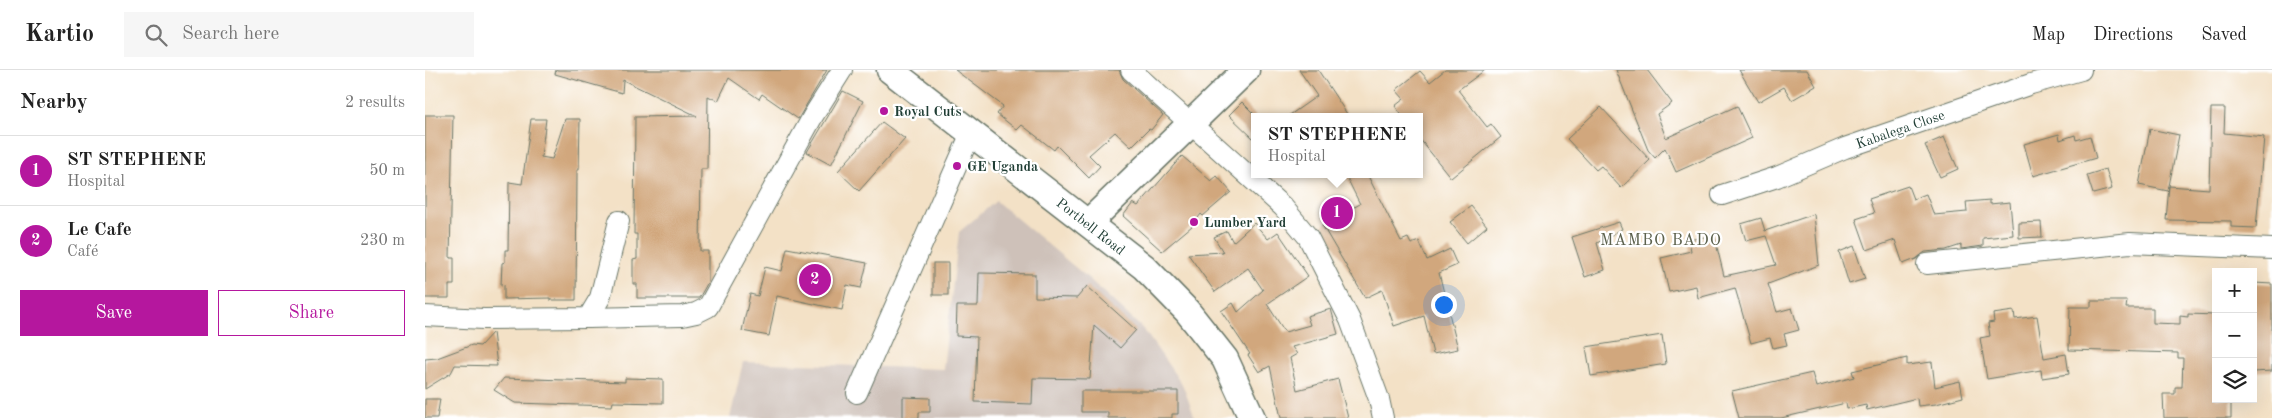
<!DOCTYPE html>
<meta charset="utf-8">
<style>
:root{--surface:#fff;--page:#f6f6f6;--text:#222;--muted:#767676;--line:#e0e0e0;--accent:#b5179e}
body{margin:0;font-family:"Old Standard TT",serif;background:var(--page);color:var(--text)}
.controls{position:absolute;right:15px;bottom:15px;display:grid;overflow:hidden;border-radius:0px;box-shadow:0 5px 20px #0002}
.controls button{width:45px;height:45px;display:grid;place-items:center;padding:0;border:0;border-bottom:1px solid var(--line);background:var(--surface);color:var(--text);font:25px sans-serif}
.you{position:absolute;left:1018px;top:234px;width:18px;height:18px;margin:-12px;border:4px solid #fff;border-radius:50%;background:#1a73e8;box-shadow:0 0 0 8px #1a73e833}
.badge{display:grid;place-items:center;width:32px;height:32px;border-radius:50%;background:var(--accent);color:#fff;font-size:16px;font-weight:700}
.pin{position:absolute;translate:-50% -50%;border:2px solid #fff;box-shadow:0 1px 5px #0006}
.popup{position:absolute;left:826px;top:43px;width:172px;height:65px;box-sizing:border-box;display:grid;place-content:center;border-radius:0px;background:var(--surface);filter:drop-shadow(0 1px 4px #0005);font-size:16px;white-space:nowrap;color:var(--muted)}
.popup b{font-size:19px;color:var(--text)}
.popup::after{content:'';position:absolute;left:50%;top:100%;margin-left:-10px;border:10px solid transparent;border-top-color:var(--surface)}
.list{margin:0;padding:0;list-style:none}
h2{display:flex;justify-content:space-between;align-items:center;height:65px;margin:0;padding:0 20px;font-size:21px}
h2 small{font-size:16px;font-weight:400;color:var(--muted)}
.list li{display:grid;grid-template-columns:32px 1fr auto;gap:15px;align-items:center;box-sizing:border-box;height:70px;padding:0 20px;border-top:1px solid var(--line)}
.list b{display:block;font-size:19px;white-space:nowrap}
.list p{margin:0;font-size:16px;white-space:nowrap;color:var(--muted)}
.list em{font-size:16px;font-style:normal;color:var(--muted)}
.actions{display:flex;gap:10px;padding:15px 20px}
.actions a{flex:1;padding:11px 0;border:1px solid var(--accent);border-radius:0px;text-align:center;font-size:18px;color:var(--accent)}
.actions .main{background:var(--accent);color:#fff}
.icon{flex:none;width:28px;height:28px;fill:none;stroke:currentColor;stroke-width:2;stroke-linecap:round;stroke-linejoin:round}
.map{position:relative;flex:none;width:1847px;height:348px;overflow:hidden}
header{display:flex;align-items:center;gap:30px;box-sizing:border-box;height:70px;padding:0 25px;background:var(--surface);border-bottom:1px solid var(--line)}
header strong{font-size:24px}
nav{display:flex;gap:28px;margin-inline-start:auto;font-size:18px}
.search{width:350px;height:45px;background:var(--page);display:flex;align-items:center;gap:12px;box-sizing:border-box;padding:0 18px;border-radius:0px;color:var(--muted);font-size:19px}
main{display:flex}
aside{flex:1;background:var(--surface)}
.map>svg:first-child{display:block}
.industrial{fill:#cec1b9}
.building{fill:#d1a77d}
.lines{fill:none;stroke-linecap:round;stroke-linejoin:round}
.minor-casing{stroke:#697667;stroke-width:22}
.major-casing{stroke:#697667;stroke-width:29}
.minor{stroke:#fff;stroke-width:20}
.major{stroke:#fff;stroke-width:26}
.poi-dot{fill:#b5179e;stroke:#fff;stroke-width:2}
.labels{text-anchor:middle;stroke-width:4.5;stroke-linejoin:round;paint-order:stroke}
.poi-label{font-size:14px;font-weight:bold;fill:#1f3d34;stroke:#fff;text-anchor:start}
.street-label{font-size:14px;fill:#1f3d34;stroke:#fff}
.quarter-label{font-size:16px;letter-spacing:1px;fill:#5d624e;stroke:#fff}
</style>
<header>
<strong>Kartio</strong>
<div class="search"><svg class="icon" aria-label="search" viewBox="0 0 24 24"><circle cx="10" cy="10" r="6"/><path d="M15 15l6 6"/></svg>Search here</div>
<nav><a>Map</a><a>Directions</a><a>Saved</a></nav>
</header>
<main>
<aside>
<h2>Nearby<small>2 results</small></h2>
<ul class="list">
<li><span class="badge">1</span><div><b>ST STEPHENE</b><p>Hospital</p></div><em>50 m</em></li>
<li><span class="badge">2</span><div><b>Le Cafe</b><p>Café</p></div><em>230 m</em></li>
</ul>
<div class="actions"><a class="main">Save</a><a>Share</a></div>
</aside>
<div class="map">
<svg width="1847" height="348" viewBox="0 0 1847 348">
<rect width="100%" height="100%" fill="#fff"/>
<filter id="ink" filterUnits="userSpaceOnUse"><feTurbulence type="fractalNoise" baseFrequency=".02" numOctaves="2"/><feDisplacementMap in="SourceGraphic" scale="10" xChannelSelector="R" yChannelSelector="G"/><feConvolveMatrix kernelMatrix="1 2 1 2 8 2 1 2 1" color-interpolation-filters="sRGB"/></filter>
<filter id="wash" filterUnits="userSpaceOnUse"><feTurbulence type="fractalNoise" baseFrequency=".0096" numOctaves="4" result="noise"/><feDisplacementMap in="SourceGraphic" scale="20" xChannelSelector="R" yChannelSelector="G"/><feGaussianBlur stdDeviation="1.12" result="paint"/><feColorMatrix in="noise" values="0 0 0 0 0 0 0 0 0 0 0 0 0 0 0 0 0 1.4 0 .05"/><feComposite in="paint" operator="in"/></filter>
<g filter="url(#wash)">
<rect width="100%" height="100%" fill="#f3e1c6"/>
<path class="industrial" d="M571 131 663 208 719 260 758 316 770 348H305L318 292 518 299 534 162Z"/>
<g id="blocks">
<g class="building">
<path d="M131 0H402L373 49 337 24 334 29 304 8 293 31 283 26 282 99H276L275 181H283V212L274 228H212V214H208V190L212 189V164H209L210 47 272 46 198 10 197 23 130 4Z"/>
<path d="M530 0H694L698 9 738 45 726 60 724 59 706 77 690 62 664 85 675 96 664 108 632 76 629 80 597 55 592 60 572 44 578 36Z"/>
<path d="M874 0H893L924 47H862L892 26Z"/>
<path d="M1020 0H1060L1033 20 1062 57 1066 54 1076 67 1026 108 994 68V47H978L970 36 979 29 971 20 995 1 1005 12Z"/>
<path d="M1191 0H1222L1247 33 1232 44 1241 68 1312 36 1327 68 1251 102 1240 78 1230 88 1223 80Z"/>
<path d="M1314 0H1382L1391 16 1367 30 1359 17 1333 32Z"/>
<path d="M418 21 438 31 406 95 382 82Z"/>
<path d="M817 32 830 45V70L804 45Z"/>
<path d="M1176 37 1225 90 1196 118 1176 96 1171 100 1142 69Z"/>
<path d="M1786 38H1800L1799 63 1839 67 1831 158 1806 157V151L1741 150 1744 116 1784 119Z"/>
<path d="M0 45H28L25 188H29V215H24V228H0Z"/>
<path d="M106 49H121L116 87 127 89 140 49H155L154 100H152L151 230H125V228L79 229V215L76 216 77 193 80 192V180H83L84 112 97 114Z"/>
<path d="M457 52 480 69 434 121 413 101Z"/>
<path d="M1725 59 1754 65 1743 121 1714 115Z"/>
<path d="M1634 64 1635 70 1650 65 1651 70 1665 66 1671 88 1608 106 1599 74Z"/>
<path d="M1519 67 1533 99 1515 107 1500 75Z"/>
<path d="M757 86 786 111 792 106 806 122 778 146 776 144 767 156 737 181 698 146 708 133 713 136Z"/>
<path d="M1681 99 1687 119 1668 124 1662 105Z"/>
<path d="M920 104H942L976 171 983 168 986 174 994 171 1002 190 1025 179 1032 195 1014 203 1033 279 1008 284 999 246 969 256 957 220 940 228 897 155 935 134Z"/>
<path d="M1483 116 1488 129 1501 124 1509 145 1542 142 1541 132 1565 130V134L1585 132 1588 165 1558 168V176L1536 179V175L1521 180 1500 182 1491 189 1478 194 1470 170 1442 180 1431 149 1449 143 1444 129Z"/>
<path d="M1046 136 1062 156 1042 173 1025 152Z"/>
<path d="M1389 144 1394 195 1343 214 1352 242 1367 238 1374 260 1359 264 1362 275 1348 278 1345 268 1326 273 1310 218 1273 228 1271 216 1244 222 1236 188 1266 181 1264 170 1289 165 1299 206 1304 205 1351 195 1341 166 1321 171 1316 154 1336 148 1340 161Z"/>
<path d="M1194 152 1197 159 1172 173 1180 200 1160 207 1147 167Z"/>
<path d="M1616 152 1617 167 1594 168V153Z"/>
<path d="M829 153 843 169 853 162 883 206 842 234 860 262 885 255 882 246 906 239 913 264 867 277 872 284 865 288 872 320 913 309 923 348H856L845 296 834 302 823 285 825 284 796 241 808 233 813 242 838 220 823 198 790 222 763 184 798 182 789 167 802 161 808 172Z"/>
<path d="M1429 176 1440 209 1424 214 1414 182Z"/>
<path d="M362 178 442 193 436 218 422 215 417 240 352 226 344 266 317 261 325 224 333 226 340 197 357 201Z"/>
<rect x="508" y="193" width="15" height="32"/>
<path d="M554 203 610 204V227L652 228 662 216 711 260 695 278 669 255 665 309 608 308 607 334 550 332 552 267 531 266 532 236H553Z"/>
<path d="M1829 213 1847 214V301L1828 302Z"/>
<path d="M1666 231H1702L1701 238H1728V253L1755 254V246L1763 247V244L1791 245V329H1806V348H1739L1738 324H1750V317H1757L1758 288H1753V283L1644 280 1645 237H1666Z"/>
<path d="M1589 241 1590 249 1612 246 1619 288 1641 284 1644 304 1617 308 1616 300 1562 309 1555 268 1565 266 1563 253 1569 252 1568 244Z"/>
<path d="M68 262 72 296 30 295 26 303 0 319V289L12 288 47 275 55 276Z"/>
<path d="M1237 265 1241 294 1166 306 1161 277Z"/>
<path d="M1482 288V295L1507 292 1510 317 1535 311 1538 327 1511 334 1493 336 1492 328 1442 340 1441 335 1422 339 1421 333 1356 348H1314L1307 321 1387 303 1391 317 1429 307 1427 301Z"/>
<path d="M79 308 200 312V308L238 309V333L188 332 187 336 90 333 69 320Z"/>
<path d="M656 321H753V344H747V348H683V342H656Z"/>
<path d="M478 327 505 328V342H494V348H478Z"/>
<path d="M0 329H15L12 348H0Z"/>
</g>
</g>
</g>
<g filter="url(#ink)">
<use href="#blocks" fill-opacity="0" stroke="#697667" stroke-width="1"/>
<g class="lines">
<defs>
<g id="minor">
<path d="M706 0 858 137 883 167 925 250 954 329 958 348"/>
<path d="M1297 125 1352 107 1420 78 1606 14 1656 0"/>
<path d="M1502 194 1705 173 1847 179"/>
<path d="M0 246 59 249 163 248 175 228 194 151"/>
<path d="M163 248 257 246 271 243 283 237 388 46 417 0"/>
<path d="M432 323 546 63"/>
</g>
<g id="major">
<path d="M465 0 719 197 762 241 800 289 827 348"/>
<path d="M663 153 821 0"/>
</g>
</defs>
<use href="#minor" class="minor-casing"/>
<use href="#major" class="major-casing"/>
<use href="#minor" class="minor"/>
<use href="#major" class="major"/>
</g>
</g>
<g class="poi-dot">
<circle cx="459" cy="41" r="5"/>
<circle cx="532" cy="96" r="5"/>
<circle cx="769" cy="152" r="5"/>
</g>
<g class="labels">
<g class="poi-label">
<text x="469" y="46">Royal Cuts</text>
<text x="542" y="101">GE Uganda</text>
<text x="779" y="157">Lumber Yard</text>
</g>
<g class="street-label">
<text transform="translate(1475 59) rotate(-19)" y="5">Kabalega Close</text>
<text transform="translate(666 156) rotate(38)" y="5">Portbell Road</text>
</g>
<g class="quarter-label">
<text x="1236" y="175">MAMBO BADO</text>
</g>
</g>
</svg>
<div class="controls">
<button>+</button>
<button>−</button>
<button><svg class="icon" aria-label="layers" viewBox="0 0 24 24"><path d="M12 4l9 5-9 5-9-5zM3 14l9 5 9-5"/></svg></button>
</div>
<div class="you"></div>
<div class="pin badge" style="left:912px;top:143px">1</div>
<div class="popup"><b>ST STEPHENE</b>Hospital</div>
<div class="pin badge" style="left:390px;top:210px">2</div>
</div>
</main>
